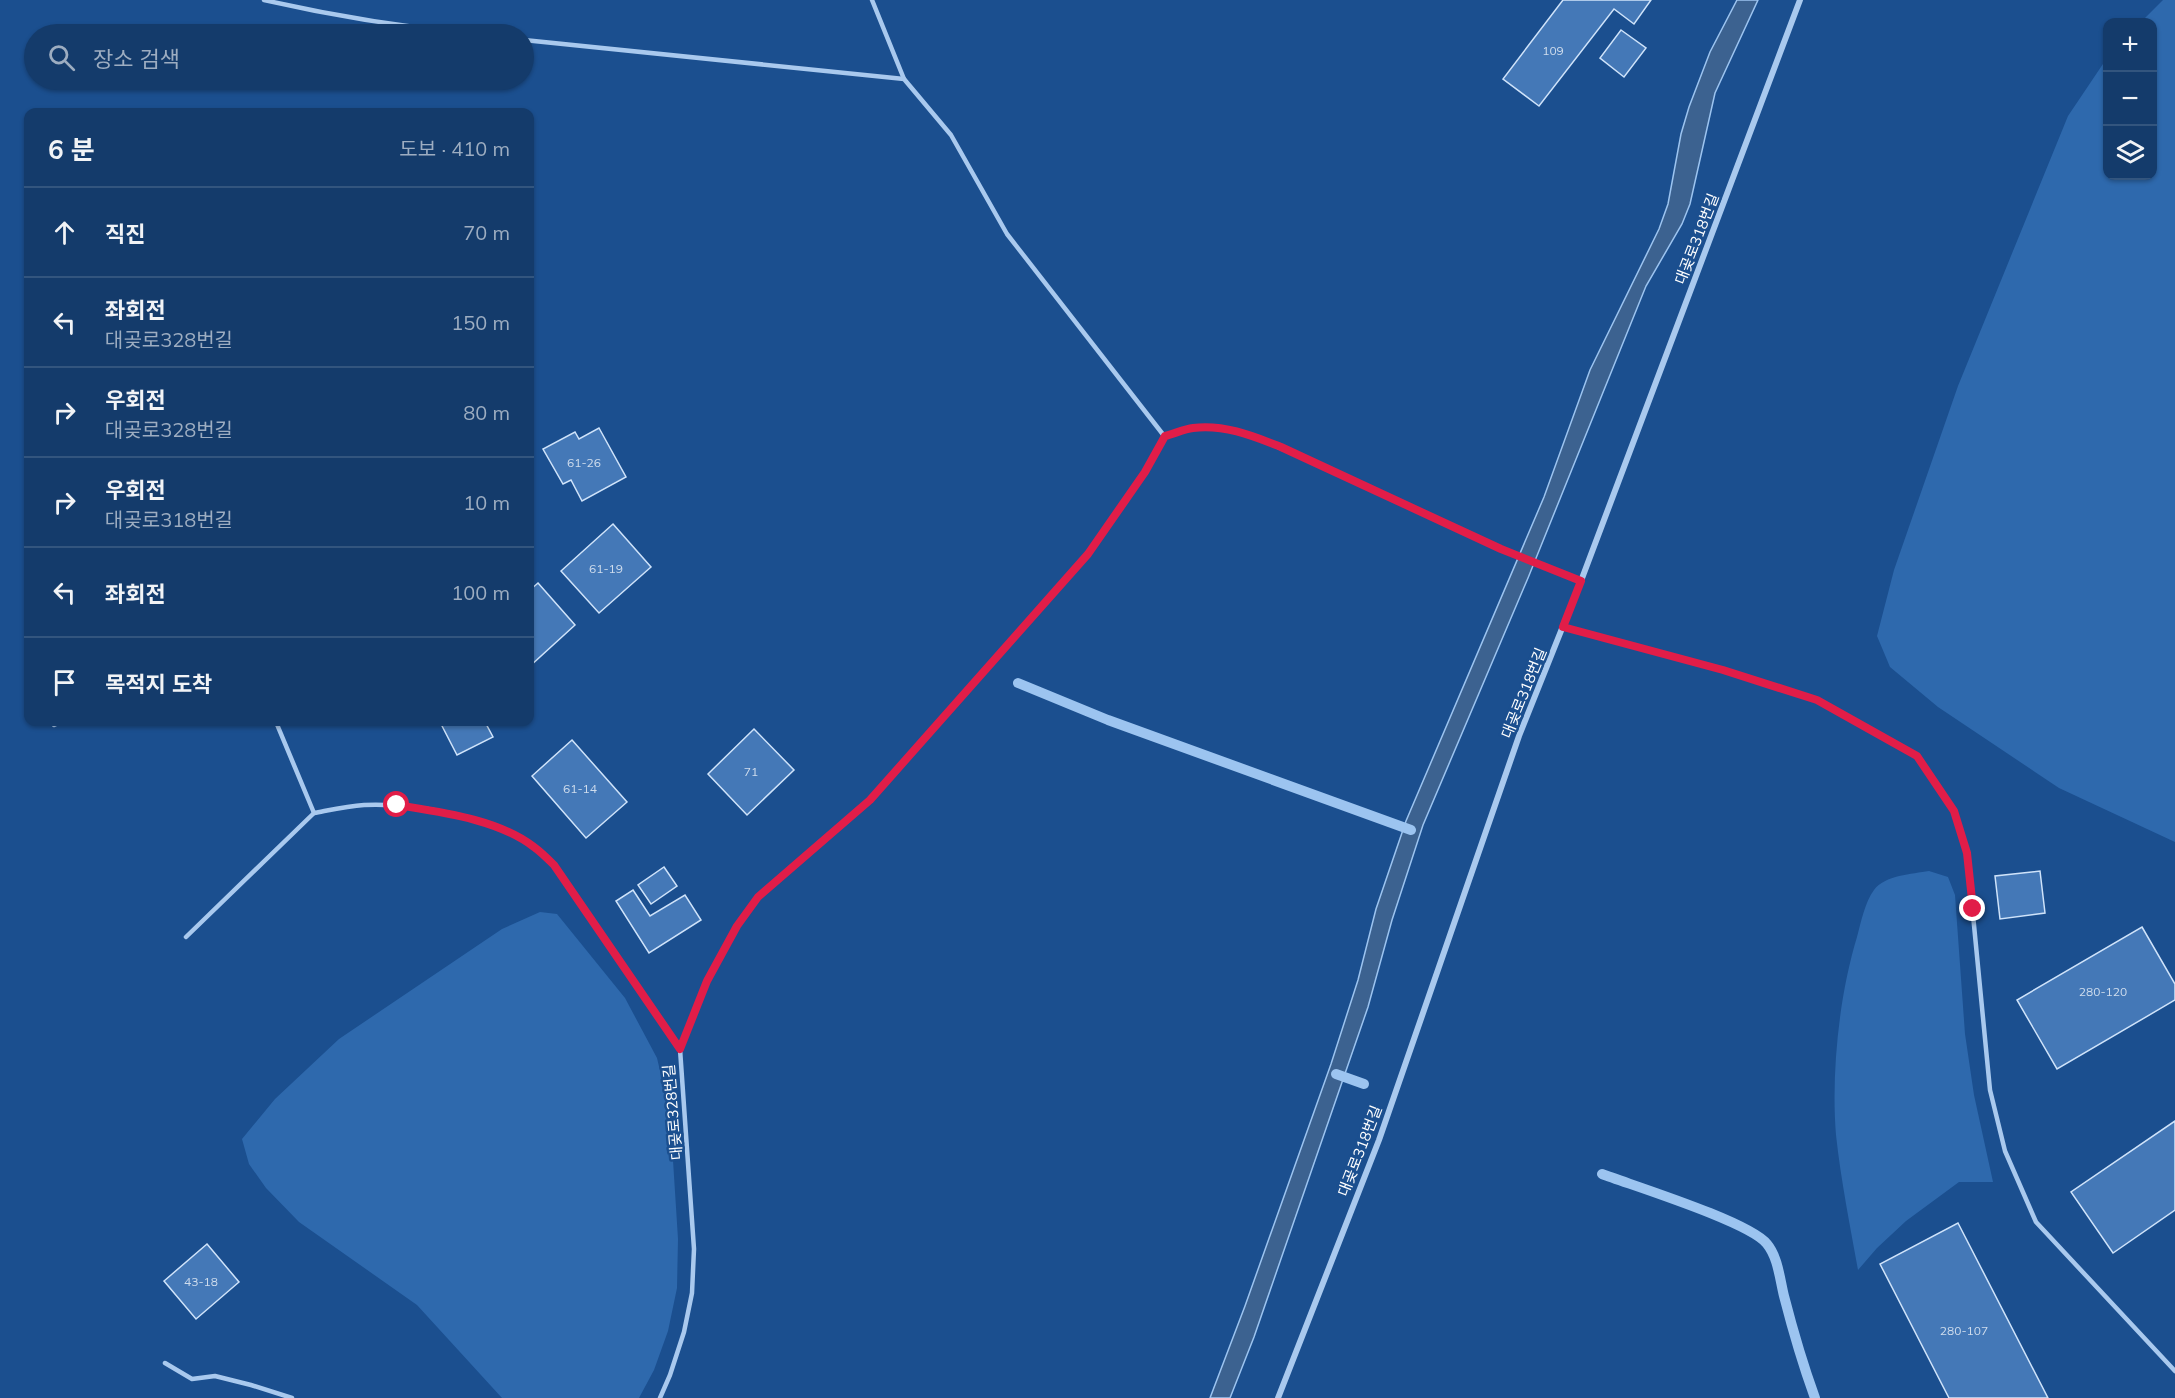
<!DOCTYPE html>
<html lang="ko">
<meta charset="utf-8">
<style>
:root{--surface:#143b6b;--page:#214673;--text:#f1f3f6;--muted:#9dadc1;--line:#33557e}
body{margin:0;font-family:Mulish,"Noto Sans KR",sans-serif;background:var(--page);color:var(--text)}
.controls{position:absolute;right:18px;top:18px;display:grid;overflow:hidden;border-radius:12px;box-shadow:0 2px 4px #0004}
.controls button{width:54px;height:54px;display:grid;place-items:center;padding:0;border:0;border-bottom:2px solid var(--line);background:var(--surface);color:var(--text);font:30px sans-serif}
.stop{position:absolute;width:18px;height:18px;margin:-14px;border:4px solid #e11d48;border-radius:50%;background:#fff}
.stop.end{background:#e11d48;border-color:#fff;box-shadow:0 2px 6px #0008}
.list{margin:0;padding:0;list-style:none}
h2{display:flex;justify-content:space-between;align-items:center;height:78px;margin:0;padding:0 24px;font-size:26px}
h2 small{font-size:20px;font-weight:400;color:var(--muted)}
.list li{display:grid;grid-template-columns:39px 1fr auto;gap:18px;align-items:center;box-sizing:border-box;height:90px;padding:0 24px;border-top:2px solid var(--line)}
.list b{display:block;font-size:22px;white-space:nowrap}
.list p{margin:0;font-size:20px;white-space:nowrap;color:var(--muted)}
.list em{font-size:20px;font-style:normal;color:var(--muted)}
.icon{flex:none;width:33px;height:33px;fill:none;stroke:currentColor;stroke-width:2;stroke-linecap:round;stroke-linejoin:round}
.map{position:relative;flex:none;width:2175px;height:1398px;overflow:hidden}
.search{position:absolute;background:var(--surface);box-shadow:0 2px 4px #0004;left:24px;top:24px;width:510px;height:66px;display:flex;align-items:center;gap:15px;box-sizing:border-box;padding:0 21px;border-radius:33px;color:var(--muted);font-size:22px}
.panel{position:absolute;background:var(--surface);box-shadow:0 2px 4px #0004;left:24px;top:108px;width:510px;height:618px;border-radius:12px}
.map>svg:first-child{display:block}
.green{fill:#2e69ad}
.water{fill:#3c6290;stroke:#9cc4f0;stroke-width:1.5}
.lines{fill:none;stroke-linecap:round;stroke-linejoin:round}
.stream{stroke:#9cc4f0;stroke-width:10}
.building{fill:#4478b7;stroke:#cfe3fa;stroke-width:1.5}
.service{stroke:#a9c9ee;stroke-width:4.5}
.minor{stroke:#a9c9ee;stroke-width:6}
.route{stroke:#e11d48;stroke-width:8}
.labels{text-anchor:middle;stroke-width:5;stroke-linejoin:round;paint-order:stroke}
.number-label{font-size:12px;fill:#d0dded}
.street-label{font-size:15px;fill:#fff;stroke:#1b4f8f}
</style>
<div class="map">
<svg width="2175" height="1398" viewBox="0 0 2175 1398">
<rect width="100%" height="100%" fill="#1b4f8f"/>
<g class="green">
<path d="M2163 0H2175V842L2059 788 1938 707 1890 667 1877 636 1894 570 1958 386 2068 116 2107 58 2108 176H2152V22H2141Z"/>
<path d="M1929 871 1948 877 1955 895 1965 1034 1974 1095 1993 1182H1959L1906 1221 1877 1248 1858 1270C1850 1225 1841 1181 1836 1135 1831 1074 1839 996 1857 937 1861 922 1865 902 1874 890 1885 875 1912 874 1929 871Z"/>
<path d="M540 912 557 914 625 998 657 1058 670 1113 678 1239 677 1288 668 1331 654 1370 639 1398H502L417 1305 299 1222 266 1188 249 1164 242 1139 275 1099 339 1039 502 929Z"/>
</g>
<path class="water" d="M1737 0H1758L1715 93 1690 204 1682 224 1646 286 1528 578 1423 825 1392 920 1368 1007 1254 1337 1230 1398H1210L1245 1306 1331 1064 1358 980 1376 909 1406 821 1544 497 1590 370 1659 229 1668 204 1681 134 1689 107 1710 52Z"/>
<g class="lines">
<g class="stream">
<path d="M1018 683 1108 720 1411 830"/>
<path d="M1336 1074 1364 1084"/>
<path d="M1602 1174C1634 1186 1750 1222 1767 1244 1778 1257 1780 1280 1784 1296 1793 1331 1803 1365 1815 1398"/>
</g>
</g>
<g class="building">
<path d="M1563 0H1651L1634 24 1614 9 1539 106 1503 79Z"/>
<path d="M1621 30 1646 48 1624 77 1600 58Z"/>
<path d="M599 428 626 477 582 501 571 480 563 484 543 449 575 432 579 439Z"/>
<path d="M613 524 651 567 599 613 561 571Z"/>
<path d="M538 583 575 625 530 666V590Z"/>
<path d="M440 722H485L493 737 457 755Z"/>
<path d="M754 729 794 770 747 815 708 774Z"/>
<path d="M572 740 627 802 586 838 532 776Z"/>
<path d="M664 867 677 886 651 904 638 885Z"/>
<path d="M2040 871 2045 913 2000 919 1995 876Z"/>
<path d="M633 890 650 916 685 895 701 920 649 953 616 901Z"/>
<path d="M2142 927 2175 984V1000L2057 1069 2017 1000Z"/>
<path d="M2175 1121V1210L2113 1253 2071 1192Z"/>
<path d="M1958 1223 2048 1398H1949L1880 1264Z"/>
<path d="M207 1244 239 1282 196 1319 164 1281Z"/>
</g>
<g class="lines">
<g class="service">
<path d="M264 0C334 16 403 27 474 34"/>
<path d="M872 0 904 79"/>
<path d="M524 40 904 79 951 135 1007 234 1165 437"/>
<path d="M1563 627 1723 670 1817 700 1917 756 1954 811 1967 853 1990 1090 2005 1151 2036 1222 2175 1371"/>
<path d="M276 722 314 813C330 810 347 806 364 805 420 803 482 816 530 844 539 850 547 858 554 865L680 1049"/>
<path d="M54 725 60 722"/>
<path d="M186 937 314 813"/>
<path d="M165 1363 192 1379 215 1376 251 1385 292 1398"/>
<path d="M660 1398 670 1375 684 1332 692 1293 694 1249 680 1049 707 981 737 926 758 897 870 800 1088 554 1145 472 1165 437 1192 428H1219L1248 434 1363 484 1501 549 1581 581"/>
</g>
<path class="minor" d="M1278 1398 1379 1140 1519 736 1581 581 1800 0"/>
</g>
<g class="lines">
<path class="route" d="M397 805C440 812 498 819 534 847 541 852 548 859 554 865L680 1049 707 981 737 926 758 897 870 800 1088 554 1145 472 1165 436C1174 434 1184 429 1193 428 1224 424 1253 436 1281 447L1501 549 1581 581 1563 627 1723 670 1817 700 1917 756 1954 811 1967 853 1973 909"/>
</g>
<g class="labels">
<g class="number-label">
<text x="1553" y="55">109</text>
<text x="584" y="467">61-26</text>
<text x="606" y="573">61-19</text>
<text x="751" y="776">71</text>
<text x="580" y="793">61-14</text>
<text x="2103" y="996">280-120</text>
<text x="201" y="1286">43-18</text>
<text x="1964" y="1335">280-107</text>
</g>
<g class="street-label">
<text transform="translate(1697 239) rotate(-69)" y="5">대곶로318번길</text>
<text transform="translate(1524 693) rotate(-68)" y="5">대곶로318번길</text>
<text transform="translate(673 1112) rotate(-95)" y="5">대곶로328번길</text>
<text transform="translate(1360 1151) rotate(-69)" y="5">대곶로318번길</text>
</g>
</g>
</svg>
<div class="controls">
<button>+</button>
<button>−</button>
<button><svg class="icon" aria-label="layers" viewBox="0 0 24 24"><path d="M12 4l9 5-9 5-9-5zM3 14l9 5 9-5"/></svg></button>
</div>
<div class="stop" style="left:397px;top:805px"></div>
<div class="stop end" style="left:1973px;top:909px"></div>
<div class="search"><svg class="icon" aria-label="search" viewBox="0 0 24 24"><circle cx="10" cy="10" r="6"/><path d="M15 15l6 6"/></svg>장소 검색</div>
<section class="panel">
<h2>6 분<small>도보 · 410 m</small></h2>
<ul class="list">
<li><svg class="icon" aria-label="ahead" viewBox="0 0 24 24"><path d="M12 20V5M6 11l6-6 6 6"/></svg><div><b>직진</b></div><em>70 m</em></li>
<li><svg class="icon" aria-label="left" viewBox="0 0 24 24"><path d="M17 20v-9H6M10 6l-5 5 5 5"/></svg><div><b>좌회전</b><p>대곶로328번길</p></div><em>150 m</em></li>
<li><svg class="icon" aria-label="right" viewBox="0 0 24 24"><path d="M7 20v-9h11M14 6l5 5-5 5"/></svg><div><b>우회전</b><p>대곶로328번길</p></div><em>80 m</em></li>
<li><svg class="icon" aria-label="right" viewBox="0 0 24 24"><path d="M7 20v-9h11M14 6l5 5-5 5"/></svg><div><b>우회전</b><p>대곶로318번길</p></div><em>10 m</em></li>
<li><svg class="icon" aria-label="left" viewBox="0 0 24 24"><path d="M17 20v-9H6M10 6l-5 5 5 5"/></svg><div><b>좌회전</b></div><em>100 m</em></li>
<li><svg class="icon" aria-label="arrive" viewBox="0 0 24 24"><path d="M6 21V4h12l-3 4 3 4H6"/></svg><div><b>목적지 도착</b></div></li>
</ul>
</section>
</div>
